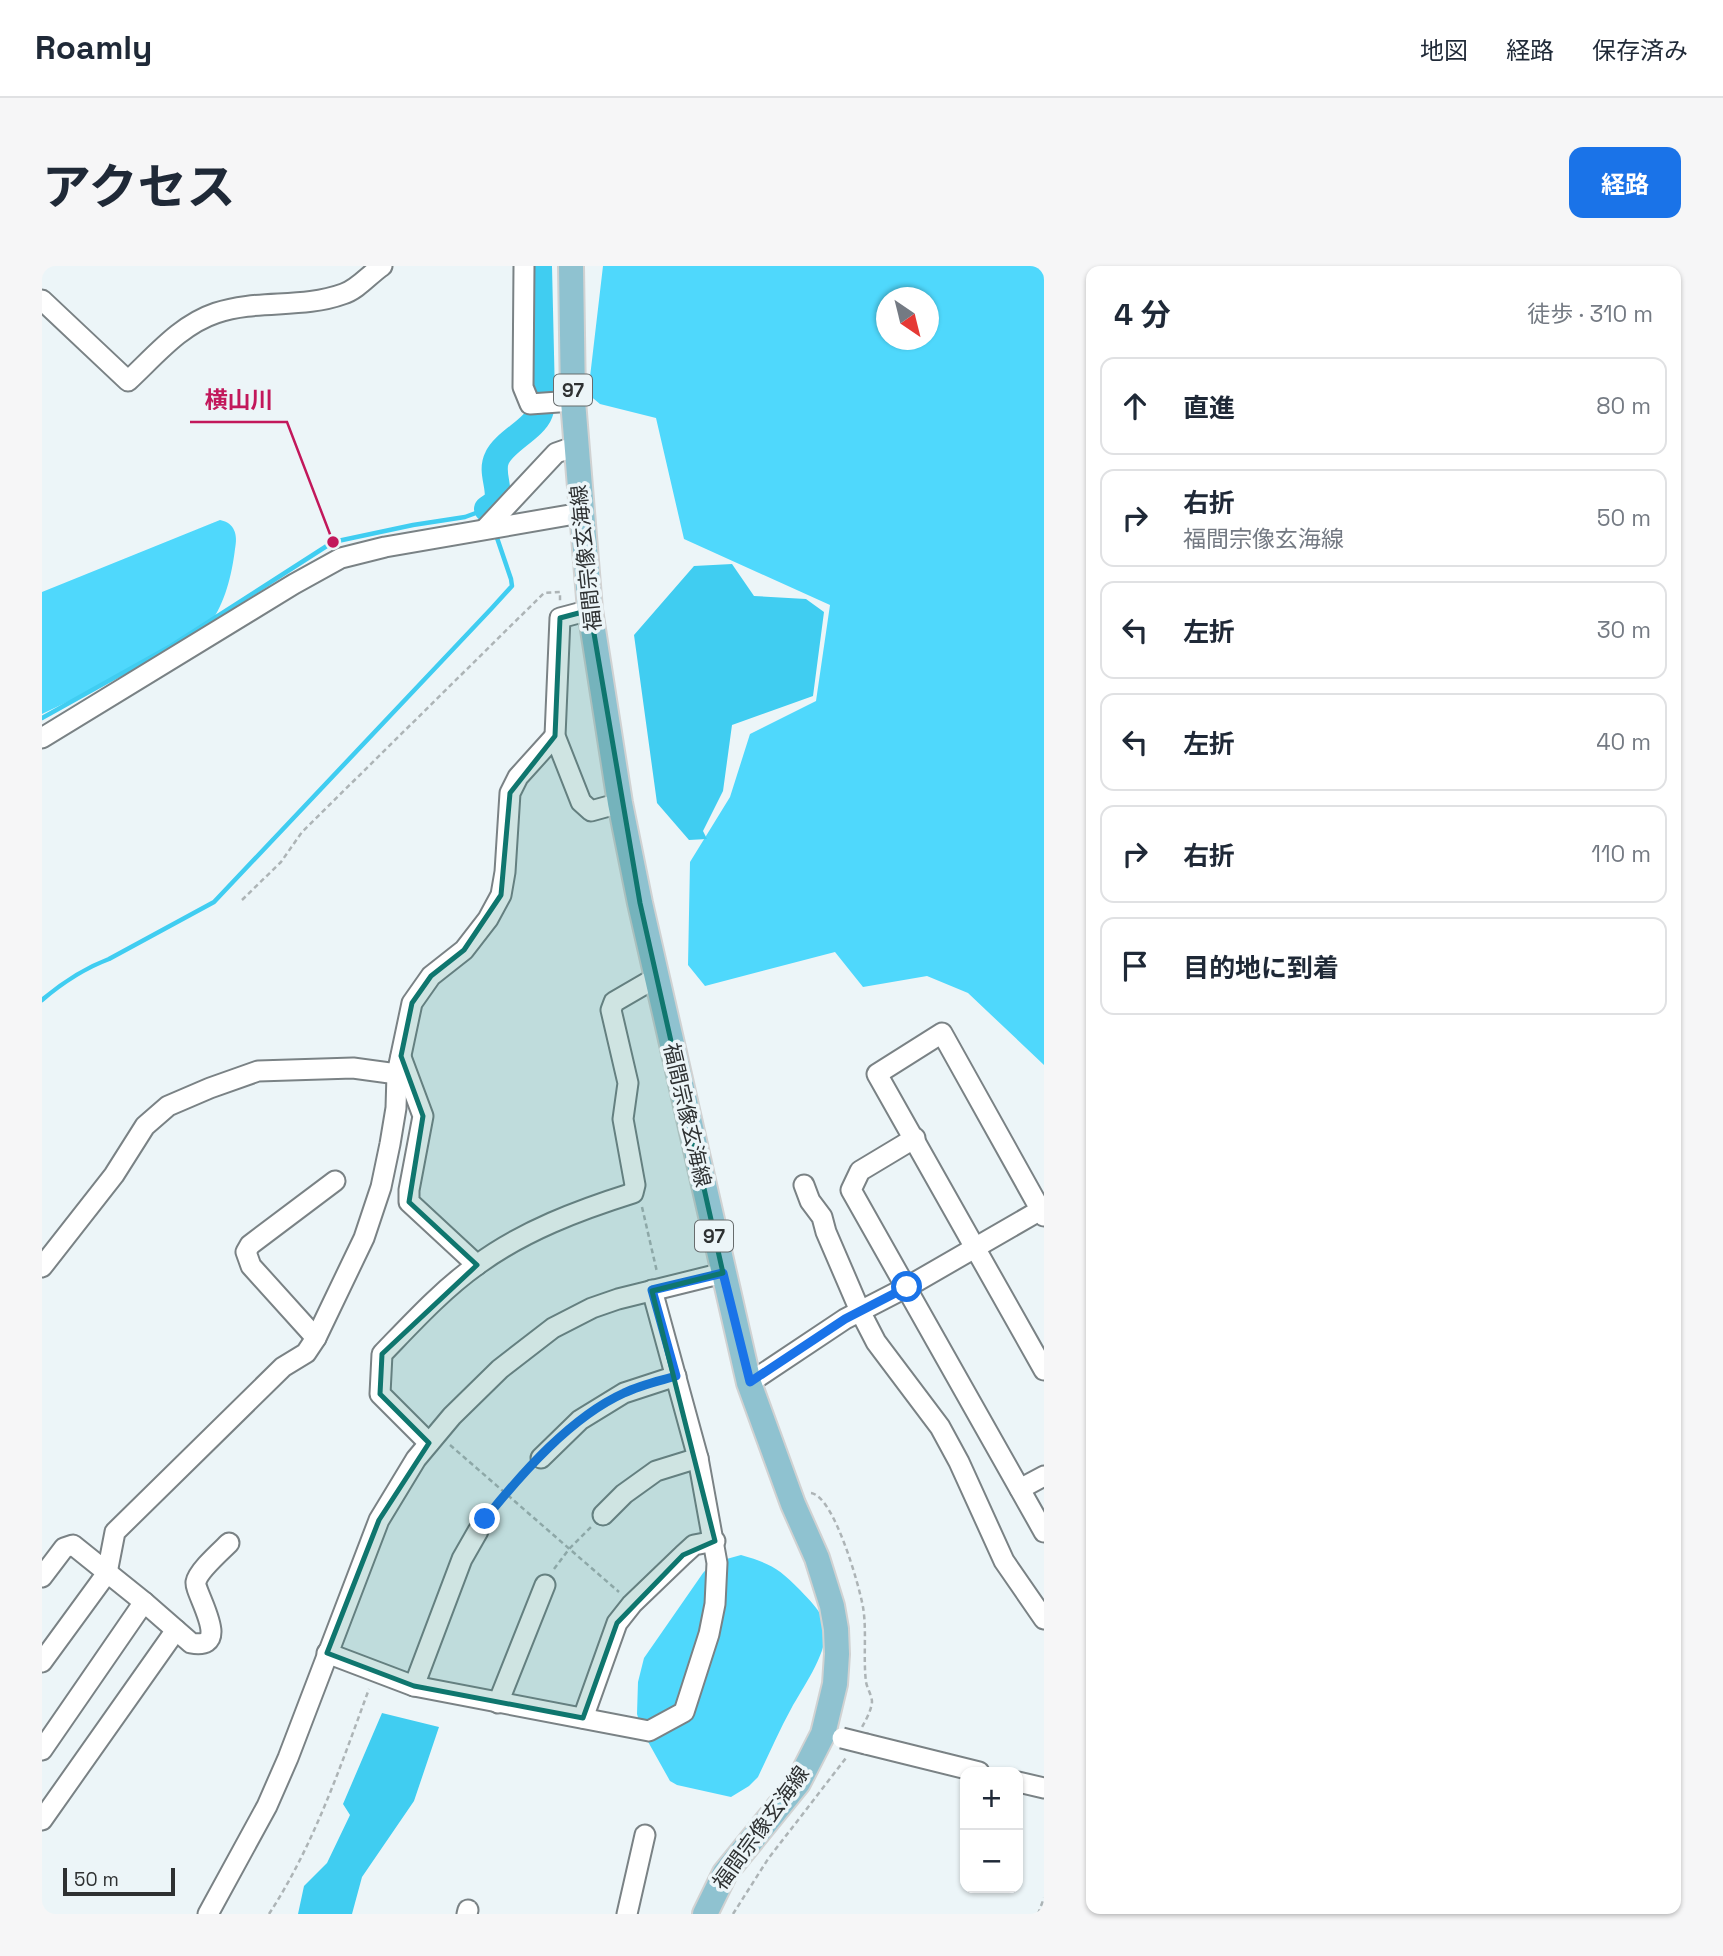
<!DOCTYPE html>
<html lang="ja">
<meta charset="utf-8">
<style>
:root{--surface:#fff;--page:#f6f6f7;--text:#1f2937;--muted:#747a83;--line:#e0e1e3;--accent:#1a73e8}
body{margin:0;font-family:"Space Grotesk","Noto Sans JP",sans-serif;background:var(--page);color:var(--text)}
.controls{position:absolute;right:21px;bottom:21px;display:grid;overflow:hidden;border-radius:14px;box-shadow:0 2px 5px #0004}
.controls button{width:63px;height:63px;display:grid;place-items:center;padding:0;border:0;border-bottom:2px solid var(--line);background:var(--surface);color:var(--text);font:35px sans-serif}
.compass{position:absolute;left:834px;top:21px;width:63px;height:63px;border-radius:50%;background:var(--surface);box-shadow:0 2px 5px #0004;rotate:145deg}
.scale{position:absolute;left:21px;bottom:18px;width:112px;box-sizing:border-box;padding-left:7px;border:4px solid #2e3132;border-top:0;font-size:19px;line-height:24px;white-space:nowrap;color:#2e3132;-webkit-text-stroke:5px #ecf5f8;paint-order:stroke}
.stop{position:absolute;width:21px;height:21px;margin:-16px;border:5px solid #1a73e8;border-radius:50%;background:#fff}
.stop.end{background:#1a73e8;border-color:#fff;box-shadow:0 2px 7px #0008}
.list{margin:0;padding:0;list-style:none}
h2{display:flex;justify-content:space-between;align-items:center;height:91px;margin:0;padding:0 28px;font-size:30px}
h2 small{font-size:23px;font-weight:400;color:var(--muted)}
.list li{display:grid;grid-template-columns:46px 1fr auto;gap:21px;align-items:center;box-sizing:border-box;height:98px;margin:0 14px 14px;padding:0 14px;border:2px solid var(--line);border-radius:14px}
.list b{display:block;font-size:26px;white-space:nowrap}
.list p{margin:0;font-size:23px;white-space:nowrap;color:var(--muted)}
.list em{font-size:23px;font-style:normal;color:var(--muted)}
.icon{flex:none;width:38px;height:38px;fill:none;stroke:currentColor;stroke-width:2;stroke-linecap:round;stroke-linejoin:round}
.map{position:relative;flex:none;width:1002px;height:1648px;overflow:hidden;border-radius:14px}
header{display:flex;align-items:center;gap:42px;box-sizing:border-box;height:98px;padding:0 35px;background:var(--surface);border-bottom:2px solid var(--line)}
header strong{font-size:33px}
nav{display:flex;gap:38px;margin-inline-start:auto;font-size:24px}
.intro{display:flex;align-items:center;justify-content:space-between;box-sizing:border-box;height:168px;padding:0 42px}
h1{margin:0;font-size:49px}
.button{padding:18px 32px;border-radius:14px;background:var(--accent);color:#fff;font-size:24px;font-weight:700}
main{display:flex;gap:42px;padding:0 42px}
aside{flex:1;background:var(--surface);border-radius:14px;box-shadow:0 2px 5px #0004}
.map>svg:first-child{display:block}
.forest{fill:#4fd8fc;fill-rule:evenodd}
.water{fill:#40cdf1}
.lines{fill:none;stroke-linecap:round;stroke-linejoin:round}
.stream{stroke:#40cdf1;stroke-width:4.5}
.river{stroke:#40cdf1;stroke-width:26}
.minor-casing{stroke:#7a8285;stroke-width:23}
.major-casing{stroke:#d1d2d2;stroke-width:28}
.path{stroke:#adb4b6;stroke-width:2.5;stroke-dasharray:5 3.5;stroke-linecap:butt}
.minor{stroke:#fff;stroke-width:19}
.major{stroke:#8fc2d0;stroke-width:24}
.minor-bridge-casing{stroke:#7a8285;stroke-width:23;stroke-linecap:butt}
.minor-bridge{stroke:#fff;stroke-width:19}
.route{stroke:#1a73e8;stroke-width:9}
.marked{fill:#0f766e;fill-opacity:0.2;stroke:#0f766e;stroke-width:5;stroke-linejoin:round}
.labels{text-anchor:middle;stroke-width:7;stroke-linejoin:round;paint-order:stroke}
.shield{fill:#ecf5f8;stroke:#676c6d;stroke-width:2}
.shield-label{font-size:19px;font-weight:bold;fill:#2e3132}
.street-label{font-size:21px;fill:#2e3132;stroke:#ecf5f8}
.leader{fill:none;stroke:#c2185b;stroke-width:2.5}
.callout-dot{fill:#c2185b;stroke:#ecf5f8;stroke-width:2.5}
.callout-label{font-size:23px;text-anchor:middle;font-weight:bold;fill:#c2185b;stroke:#ecf5f8;stroke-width:7;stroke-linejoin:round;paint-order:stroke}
</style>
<header>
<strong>Roamly</strong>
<nav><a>地図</a><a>経路</a><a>保存済み</a></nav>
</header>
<div class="intro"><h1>アクセス</h1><a class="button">経路</a></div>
<main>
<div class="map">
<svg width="1002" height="1648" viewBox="0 0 1002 1648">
<rect width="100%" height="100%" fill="#ecf5f8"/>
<g class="forest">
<path d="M561 0H1002V799L926 727 885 710 821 721 793 686 663 720 646 699 648 596 688 531 708 468 774 435 788 339 642 273 614 152 558 138 546 128ZM844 32H886V74H844Z"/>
<path d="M178 254C193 257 196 269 193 283 190 308 183 338 167 359 148 383 115 394 88 406 59 420 29 434 0 448V326Z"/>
<path d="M699 1289C727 1297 737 1302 758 1324 766 1333 780 1345 783 1359 788 1384 761 1421 749 1443 737 1465 727 1488 716 1511L707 1520 689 1531 635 1519 628 1515 600 1465 595 1448 596 1416 602 1392 661 1307 670 1297Z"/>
</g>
<g class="water">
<path d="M690 298 712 330 764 333 782 346 771 430 690 459 681 525 661 565 665 573 647 574 615 537 592 369 652 300Z"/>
<path d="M340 1447 397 1461 372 1535 320 1611 310 1648H256L262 1620 285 1597 308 1549 301 1538Z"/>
</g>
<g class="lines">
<g class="stream">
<path d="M0 452 129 380 291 276 371 259 423 251 445 243 448 252"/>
<path d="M0 734C20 717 43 702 67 693L172 636 449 343 470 320 469 313 453 266"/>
</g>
<path class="river" d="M445 243 455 236C459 222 448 206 455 192 463 175 492 163 498 147 500 142 500 136 500 130L497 0"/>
<defs>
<g id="minor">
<path d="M482 0 481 121 488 138 531 135"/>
<path d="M0 34 86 115C113 90 138 59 174 47 215 33 260 43 301 28 315 24 328 8 340 0"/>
<path d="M443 263 514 187 534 180"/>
<path d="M548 344 518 352 513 470 539 536 549 545 578 537"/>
<path d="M0 472 252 318 299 292 343 281 539 247"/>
<path d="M359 791 381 850 367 924V936L435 999"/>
<path d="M873 872 818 905 809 924 1002 1266"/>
<path d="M762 919 768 935 780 951 784 966 818 1045 834 1076 898 1161 917 1196 962 1295 1002 1353"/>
<path d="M1002 950 900 767 835 808 1002 1104"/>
<path d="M0 1001 72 909 103 860 126 840 168 822 216 805 311 802 355 808"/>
<path d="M274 1072 209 1000 204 986 208 979 293 915"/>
<path d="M707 1117 803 1053 865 1021 1002 942"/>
<path d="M387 1177 338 1128 340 1088C370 1057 400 1024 435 999 481 965 537 944 591 927L593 919 581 853 586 817 569 744 572 736 615 711"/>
<path d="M499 1192 538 1154 582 1127 634 1110"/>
<path d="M978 1223 1002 1210"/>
<path d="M561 1249 582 1228 614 1205 656 1192"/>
<path d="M0 1311 22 1282 31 1279 102 1336"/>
<path d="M285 1387 372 1420 607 1465 642 1446 667 1368 673 1338 675 1297 656 1192 610 1024"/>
<path d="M0 1396 65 1307 73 1266 241 1101 264 1087 274 1072 322 972 339 921 348 878 354 842 355 808 370 737 389 710 422 684 446 653 459 629 463 606 468 527 476 511 513 470"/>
<path d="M372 1420 420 1293 436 1265"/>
<path d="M456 1437 503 1319"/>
<path d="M541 1452 575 1357 590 1338 641 1289 652 1279 673 1275"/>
<path d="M824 1478 937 1506"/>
<path d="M0 1484 102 1336 149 1377C192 1385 152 1327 154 1316 156 1305 179 1285 187 1277"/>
<path d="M976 1516 1002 1522"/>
<path d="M0 1554 134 1364"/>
<path d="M166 1648 225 1540 246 1492 337 1254 374 1193 410 1150 458 1103 511 1062 550 1042 576 1033 681 1007"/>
<path d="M425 1648 426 1644"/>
<path d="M585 1648 603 1569"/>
</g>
<path id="major" d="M529 0 531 135 548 344 578 537 598 637 707 1117 751 1238 775 1292 790 1340 794 1363 795 1388 793 1418 781 1468 756 1517 683 1607 663 1648"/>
</defs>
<use href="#minor" class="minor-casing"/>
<use href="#major" class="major-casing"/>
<g class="path">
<path d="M200 634 239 596 260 566 502 327 518 326V335"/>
<path d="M600 941 615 1006"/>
<path d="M408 1179 577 1326"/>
<path d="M769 1227C792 1230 817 1319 821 1341 825 1365 821 1391 824 1416 825 1422 830 1430 830 1436 829 1445 824 1454 820 1461"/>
<path d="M444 1251 486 1204"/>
<path d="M512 1303 527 1283 549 1261"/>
<path d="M227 1648C272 1579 299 1499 327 1423"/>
<path d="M691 1648 726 1593 804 1492"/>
<path d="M996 1648 1002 1632"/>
</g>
<use href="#minor" class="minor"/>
<use href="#major" class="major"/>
<defs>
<path id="minor-bridge" d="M800 1472 824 1478"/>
</defs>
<use href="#minor-bridge" class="minor-bridge-casing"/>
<use href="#minor-bridge" class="minor-bridge"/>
</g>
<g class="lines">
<path class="route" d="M443 1253C480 1207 529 1151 582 1127 598 1119 617 1115 634 1110L610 1024 681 1007 708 1116 803 1053 865 1021"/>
</g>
<path class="marked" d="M548 344 598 637 681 1007 610 1025 673 1275 641 1289 575 1357 541 1452 372 1420 285 1387 337 1254 387 1177 338 1128 340 1088 435 999 367 936 381 850 359 790 370 737 389 710 422 684 459 629 468 527 513 470 518 352Z"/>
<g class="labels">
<g class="shield">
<rect x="512" y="108.5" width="38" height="31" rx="5"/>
<rect x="653" y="954.5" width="38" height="31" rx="5"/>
</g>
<g class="shield-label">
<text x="531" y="131">97</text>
<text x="672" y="977">97</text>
</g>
<g class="street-label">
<text transform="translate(544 292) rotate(-96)" y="7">福間宗像玄海線</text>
<text transform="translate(645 849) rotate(77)" y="7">福間宗像玄海線</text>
<text transform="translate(719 1562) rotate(-54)" y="7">福間宗像玄海線</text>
</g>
</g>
<path class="leader" d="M291 276L245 156H148"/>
<circle class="callout-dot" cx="291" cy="276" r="7"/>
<g class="callout-label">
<text x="197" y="142">横山川</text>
</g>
</svg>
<div class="controls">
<button>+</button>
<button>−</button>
</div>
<svg class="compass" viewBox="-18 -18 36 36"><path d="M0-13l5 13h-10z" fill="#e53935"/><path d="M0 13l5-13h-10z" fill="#747a83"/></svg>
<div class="scale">50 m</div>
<div class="stop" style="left:865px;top:1021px"></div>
<div class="stop end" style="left:443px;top:1253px"></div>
</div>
<aside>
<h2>4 分<small>徒歩 · 310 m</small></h2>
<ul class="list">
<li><svg class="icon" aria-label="ahead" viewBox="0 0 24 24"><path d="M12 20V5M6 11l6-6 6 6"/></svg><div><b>直進</b></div><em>80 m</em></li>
<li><svg class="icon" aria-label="right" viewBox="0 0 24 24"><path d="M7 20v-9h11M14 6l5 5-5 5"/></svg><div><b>右折</b><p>福間宗像玄海線</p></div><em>50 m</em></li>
<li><svg class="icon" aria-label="left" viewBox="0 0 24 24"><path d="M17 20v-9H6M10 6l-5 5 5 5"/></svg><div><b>左折</b></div><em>30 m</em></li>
<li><svg class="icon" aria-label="left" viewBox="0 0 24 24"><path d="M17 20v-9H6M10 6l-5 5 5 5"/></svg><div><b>左折</b></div><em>40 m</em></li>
<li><svg class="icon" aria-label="right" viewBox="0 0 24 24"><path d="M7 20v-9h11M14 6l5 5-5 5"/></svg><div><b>右折</b></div><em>110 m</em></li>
<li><svg class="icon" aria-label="arrive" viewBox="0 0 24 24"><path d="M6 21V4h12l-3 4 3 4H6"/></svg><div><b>目的地に到着</b></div></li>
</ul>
</aside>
</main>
